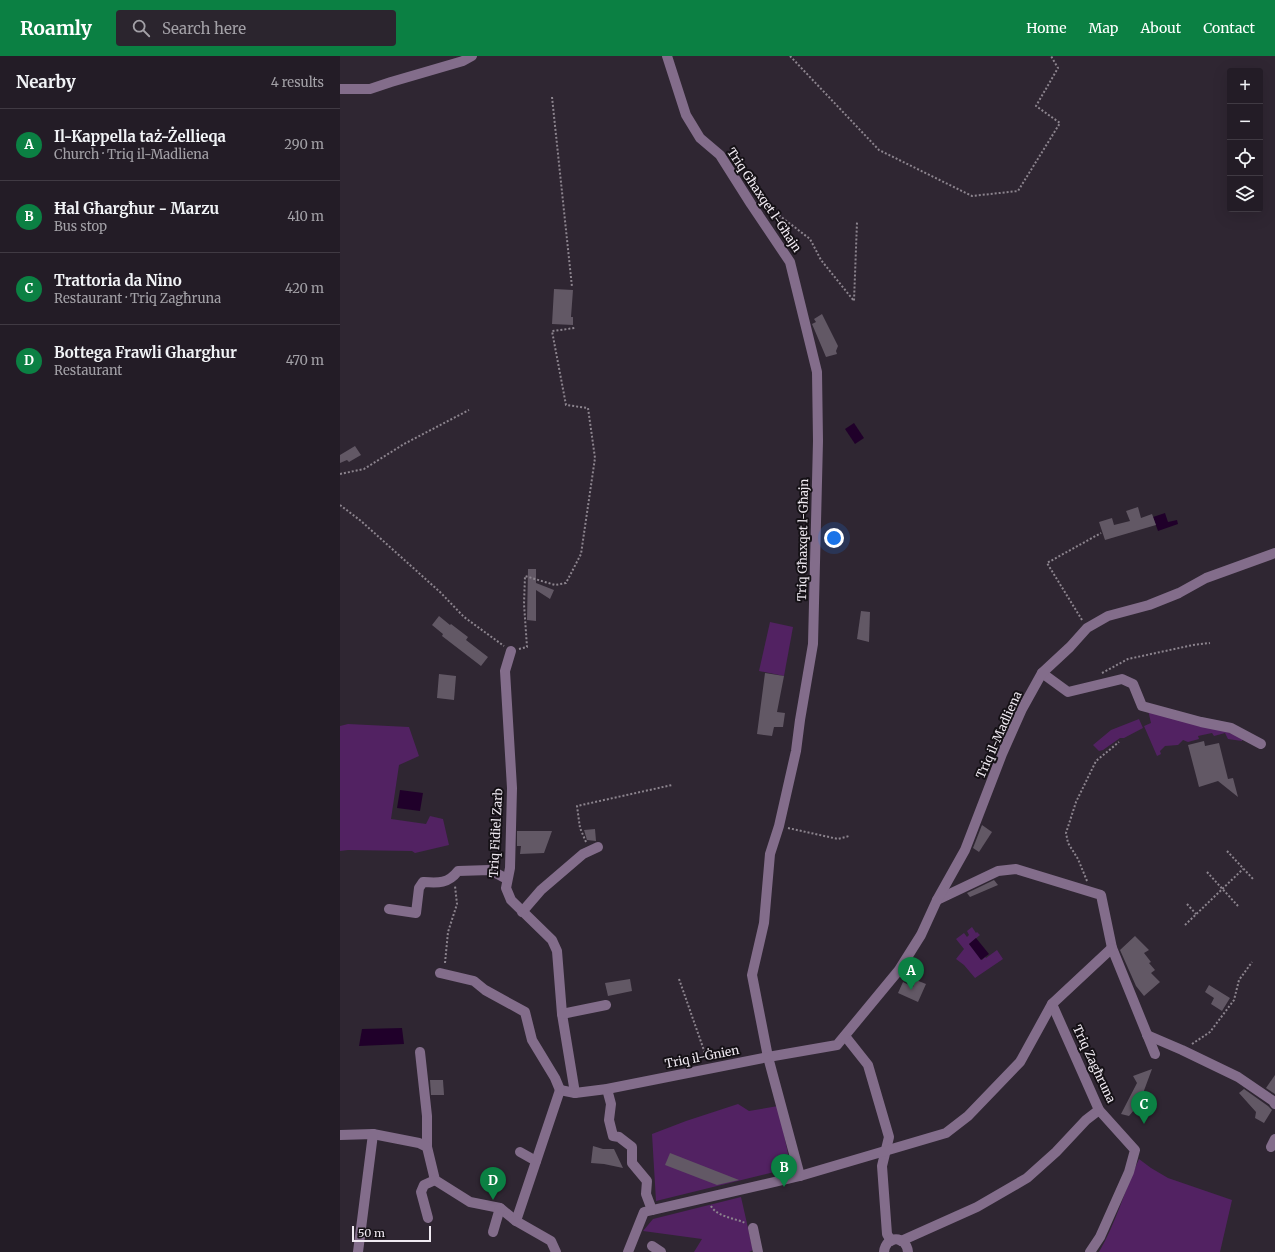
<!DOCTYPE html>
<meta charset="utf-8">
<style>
:root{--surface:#231c26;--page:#2b252e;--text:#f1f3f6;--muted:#a3a1a7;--line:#403a43;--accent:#0b8043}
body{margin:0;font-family:Merriweather,serif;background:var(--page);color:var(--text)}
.controls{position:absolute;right:12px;top:12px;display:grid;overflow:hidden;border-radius:4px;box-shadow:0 4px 16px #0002}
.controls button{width:36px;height:36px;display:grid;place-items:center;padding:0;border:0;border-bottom:1px solid var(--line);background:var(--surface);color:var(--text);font:20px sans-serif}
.scale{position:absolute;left:12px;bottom:10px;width:79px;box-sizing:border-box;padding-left:4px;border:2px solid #f0eaf2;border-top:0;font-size:11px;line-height:14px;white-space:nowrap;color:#f0eaf2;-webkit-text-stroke:3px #151116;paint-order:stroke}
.you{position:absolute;left:494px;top:482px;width:14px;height:14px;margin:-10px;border:3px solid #fff;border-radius:50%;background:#1a73e8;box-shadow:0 0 0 6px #1a73e833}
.badge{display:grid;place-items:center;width:26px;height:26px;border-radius:50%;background:var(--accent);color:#fff;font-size:13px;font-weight:700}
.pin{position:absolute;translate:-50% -33px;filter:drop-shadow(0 1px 2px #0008)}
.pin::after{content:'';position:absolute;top:21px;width:14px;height:12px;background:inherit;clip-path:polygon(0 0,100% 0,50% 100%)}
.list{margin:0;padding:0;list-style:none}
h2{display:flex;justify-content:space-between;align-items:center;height:52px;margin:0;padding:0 16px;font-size:17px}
h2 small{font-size:13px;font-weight:400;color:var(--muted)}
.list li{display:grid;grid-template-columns:26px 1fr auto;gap:12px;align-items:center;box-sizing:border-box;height:72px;padding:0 16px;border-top:1px solid var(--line)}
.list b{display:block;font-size:15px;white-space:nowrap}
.list p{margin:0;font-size:13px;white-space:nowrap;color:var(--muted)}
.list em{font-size:13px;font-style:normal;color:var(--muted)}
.icon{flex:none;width:22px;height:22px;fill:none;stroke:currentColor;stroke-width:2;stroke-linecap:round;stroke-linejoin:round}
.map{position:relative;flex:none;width:935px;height:1196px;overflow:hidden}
header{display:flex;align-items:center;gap:24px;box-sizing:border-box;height:56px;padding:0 20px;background:var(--accent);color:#fff}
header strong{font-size:19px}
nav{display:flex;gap:22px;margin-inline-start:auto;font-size:14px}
.search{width:280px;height:36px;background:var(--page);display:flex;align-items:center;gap:10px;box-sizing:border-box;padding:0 14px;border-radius:4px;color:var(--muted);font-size:15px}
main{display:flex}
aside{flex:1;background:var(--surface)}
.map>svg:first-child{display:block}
.green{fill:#522262}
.water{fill:#20002a}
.building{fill:#625865}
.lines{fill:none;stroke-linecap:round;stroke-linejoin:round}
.path{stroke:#8c848e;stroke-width:2;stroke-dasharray:2 2;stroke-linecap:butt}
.minor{stroke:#836d8b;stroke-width:10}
.labels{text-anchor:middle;stroke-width:4;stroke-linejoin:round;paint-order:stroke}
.street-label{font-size:12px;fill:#f0eaf2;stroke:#151116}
</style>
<header>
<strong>Roamly</strong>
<div class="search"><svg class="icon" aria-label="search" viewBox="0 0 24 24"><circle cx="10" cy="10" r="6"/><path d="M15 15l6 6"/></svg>Search here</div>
<nav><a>Home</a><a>Map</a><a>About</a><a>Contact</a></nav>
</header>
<main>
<aside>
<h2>Nearby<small>4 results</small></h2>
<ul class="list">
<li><span class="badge">A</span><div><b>Il-Kappella taż-Żellieqa</b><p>Church · Triq il-Madliena</p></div><em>290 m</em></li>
<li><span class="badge">B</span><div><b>Ħal Għargħur - Marzu</b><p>Bus stop</p></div><em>410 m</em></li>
<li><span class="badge">C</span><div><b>Trattoria da Nino</b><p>Restaurant · Triq Zagħruna</p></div><em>420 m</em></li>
<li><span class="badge">D</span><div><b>Bottega Frawli Gharghur</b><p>Restaurant</p></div><em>470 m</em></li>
</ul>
</aside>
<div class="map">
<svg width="935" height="1196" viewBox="0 0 935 1196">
<rect width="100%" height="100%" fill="#2f2632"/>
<g class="green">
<path d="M430 566 453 571 444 620 419 615Z"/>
<path d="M808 654 879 673 903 682 902 685 888 683 885 677 874 680 872 677 858 680 859 683 848 686 843 684 838 689 825 690 820 695 821 698 817 700 804 670 811 667Z"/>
<path d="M799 663 803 672 784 682H780L763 694 759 695 753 689 771 674Z"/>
<path d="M8 668 69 671 79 700 59 709 51 763 86 768 90 760 103 763 109 789 75 797 72 795 8 794 0 795V670Z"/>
<path d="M632 871 636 877 637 876 640 879 629 888 642 904 645 901 646 902 657 894 663 903 635 922 624 909 616 903 624 893 616 883 624 877 627 881 629 879 627 875Z"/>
<path d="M398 1048 409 1055 438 1050 451 1112 316 1145 312 1078 346 1065Z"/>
<path d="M799 1103 811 1112 828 1122 892 1144 880 1196H759C776 1167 785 1133 799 1103Z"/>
<path d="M401 1141 413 1194 409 1196H354L362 1183 303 1175 313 1163Z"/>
</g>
<g class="water">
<path d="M514 367 524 382 515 388 505 373Z"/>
<path d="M825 457 828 466 837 464 838 468 818 475 813 461Z"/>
<path d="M60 734 83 737 80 755 57 752Z"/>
<path d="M636 882 649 898 641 904 629 888Z"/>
<path d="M62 972 64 988 19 990 22 973Z"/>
</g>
<g class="building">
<path d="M214 233 233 234 231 261H233V269L212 268Z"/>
<path d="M482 258 498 290 496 295 497 298 486 301 472 268 476 266 474 263Z"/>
<path d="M15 390 21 399 9 406 7 404 0 407V399Z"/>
<path d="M798 451 801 462 812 458 816 469 765 484 759 466 772 462 774 469 790 465 786 455Z"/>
<path d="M188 513H196V527L214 534 210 543 196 534V565L187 564Z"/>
<path d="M521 555 530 556 529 586 517 583Z"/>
<path d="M99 560 110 569 111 568 128 581 126 584 148 601 141 610 102 580 103 578 92 569Z"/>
<path d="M425 617 444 620 437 656 445 657 443 671H434L432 680 417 678Z"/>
<path d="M99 618 116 620 114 644 97 642Z"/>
<path d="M864 685 865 690 879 687 888 723 893 722 898 741 878 725 859 731 848 689Z"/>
<path d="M642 769 652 776 639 796 633 792Z"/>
<path d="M255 773 256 785 247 784 244 774Z"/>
<path d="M177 775H212L204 797 180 798 181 790H177Z"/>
<path d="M654 824 658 829 630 841 627 837Z"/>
<path d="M795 880 809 894 804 897 811 906 809 907 815 914 811 917 820 926 804 940 796 930 780 894Z"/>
<path d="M290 923 292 935 268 940 265 927Z"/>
<path d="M576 924 586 928 578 946 558 937 563 926 573 931Z"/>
<path d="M869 929 890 942 882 955 871 948 874 942 865 936Z"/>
<path d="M812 1013 799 1048 789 1060 781 1058 797 1027 793 1020Z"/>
<path d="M935 1019V1038L926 1032Z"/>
<path d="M90 1024H103L104 1039H91Z"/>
<path d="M904 1033 928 1050 932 1054 924 1067 915 1062 916 1056 899 1037Z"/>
<path d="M253 1090 263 1093H274L283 1112 264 1108 251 1107Z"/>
<path d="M330 1097 399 1124 377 1129 325 1109Z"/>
</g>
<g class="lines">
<g class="path">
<path d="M450 0 539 94 632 140 678 135 720 67 696 50 718 12 711 0"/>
<path d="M212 41 232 231"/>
<path d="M423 147 470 183 481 204 514 245 517 166"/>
<path d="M0 418 24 413 64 388 129 354"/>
<path d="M0 449 21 465 100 536 124 561 164 590"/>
<path d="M742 564 707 507 761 477"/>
<path d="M179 593 187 591 184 548 185 520 215 529 226 527 241 498 255 402 248 352 226 349 212 275 235 272"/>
<path d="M762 617 788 603 853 589 870 587"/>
<path d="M448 772 498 783 509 780"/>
<path d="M246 786 240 772 237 750 332 729"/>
<path d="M887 795 914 824"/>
<path d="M867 816 898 850"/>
<path d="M747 825 738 803 728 787 726 777 736 746 756 705 779 686"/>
<path d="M847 848 856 858"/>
<path d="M845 869 903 813"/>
<path d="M105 907 108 876 117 848 115 830"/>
<path d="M339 923 367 1003"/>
<path d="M852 988 870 976 894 944 899 924 912 906"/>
<path d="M371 1150C377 1161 395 1162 405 1167"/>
</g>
<g class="minor">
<path d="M327 0 346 59 360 82 380 99 411 148 450 206 477 316 478 385 473 588 460 664 456 695 439 770 430 798 424 867 412 919 428 1001 460 1120"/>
<path d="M0 33H30L51 26 123 5 132 0"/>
<path d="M171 595 165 615 172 732 170 812 166 832 171 844 212 884 217 895 222 958 235 1037"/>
<path d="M702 617 728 636 782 623 793 628 802 650 861 666 891 672 921 688"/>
<path d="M597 844 658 815 676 813 761 839 772 892 815 998"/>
<path d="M49 853 76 857 79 832 83 826C98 827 108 828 118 815L150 814 167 823"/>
<path d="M182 856 201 834 243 798 258 791"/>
<path d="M100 917 134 925 145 934 185 956 192 984 215 1022 220 1034"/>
<path d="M712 948 759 1054 795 1094 789 1116 760 1181 750 1196"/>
<path d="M222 958 266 949"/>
<path d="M807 979 842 994 898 1021 933 1045 935 1048"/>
<path d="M505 980 528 1009 549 1081 542 1110 547 1178 551 1185"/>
<path d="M80 996 87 1060V1091"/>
<path d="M267 1033 271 1048 269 1064 273 1080 279 1081 292 1091V1107L307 1125 306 1138 312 1154"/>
<path d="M220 1034 235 1037 267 1033 428 1001 497 989 559 914 581 879 597 844 625 794 662 698 682 653 702 617 730 591 747 572 768 560 809 549 839 537 866 522 935 497"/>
<path d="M0 1079 33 1078 79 1087 87 1091 95 1124 130 1146 160 1152 176 1165 211 1185 216 1196"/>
<path d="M931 1091 935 1083"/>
<path d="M180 1096 196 1105"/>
<path d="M88 1162 81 1136 84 1129 95 1124"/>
<path d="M176 1165 220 1034"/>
<path d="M413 1172 418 1196"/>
<path d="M153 1176 160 1152"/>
<path d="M561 1185 637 1151 687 1122 716 1096 746 1064 759 1054"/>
<path d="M312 1190 321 1196"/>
<path d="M18 1196 33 1078"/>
<path d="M288 1196 304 1156 460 1120 606 1077 628 1060 680 1006 712 948 772 892"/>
<path d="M544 1196C546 1179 566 1179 568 1196"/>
</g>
</g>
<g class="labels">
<g class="street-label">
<text transform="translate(424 144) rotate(56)" y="4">Triq Għaxqet l-Għajn</text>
<text transform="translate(463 484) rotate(-89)" y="4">Triq Għaxqet l-Għajn</text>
<text transform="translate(659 679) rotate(-66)" y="4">Triq il-Madliena</text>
<text transform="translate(156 777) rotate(-87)" y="4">Triq Fidiel Zarb</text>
<text transform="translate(362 1001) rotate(-11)" y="4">Triq il-Ġnien</text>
<text transform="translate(754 1008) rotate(65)" y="4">Triq Zagħruna</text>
</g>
</g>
</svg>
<div class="controls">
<button>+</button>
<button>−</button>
<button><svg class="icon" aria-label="locate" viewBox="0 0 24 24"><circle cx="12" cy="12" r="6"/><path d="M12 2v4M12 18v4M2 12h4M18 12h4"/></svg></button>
<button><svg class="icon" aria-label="layers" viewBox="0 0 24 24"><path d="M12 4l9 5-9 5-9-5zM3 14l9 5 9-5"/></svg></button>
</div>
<div class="scale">50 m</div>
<div class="you"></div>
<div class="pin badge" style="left:571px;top:934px">A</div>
<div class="pin badge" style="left:444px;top:1131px">B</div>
<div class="pin badge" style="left:804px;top:1068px">C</div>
<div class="pin badge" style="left:153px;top:1144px">D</div>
</div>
</main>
